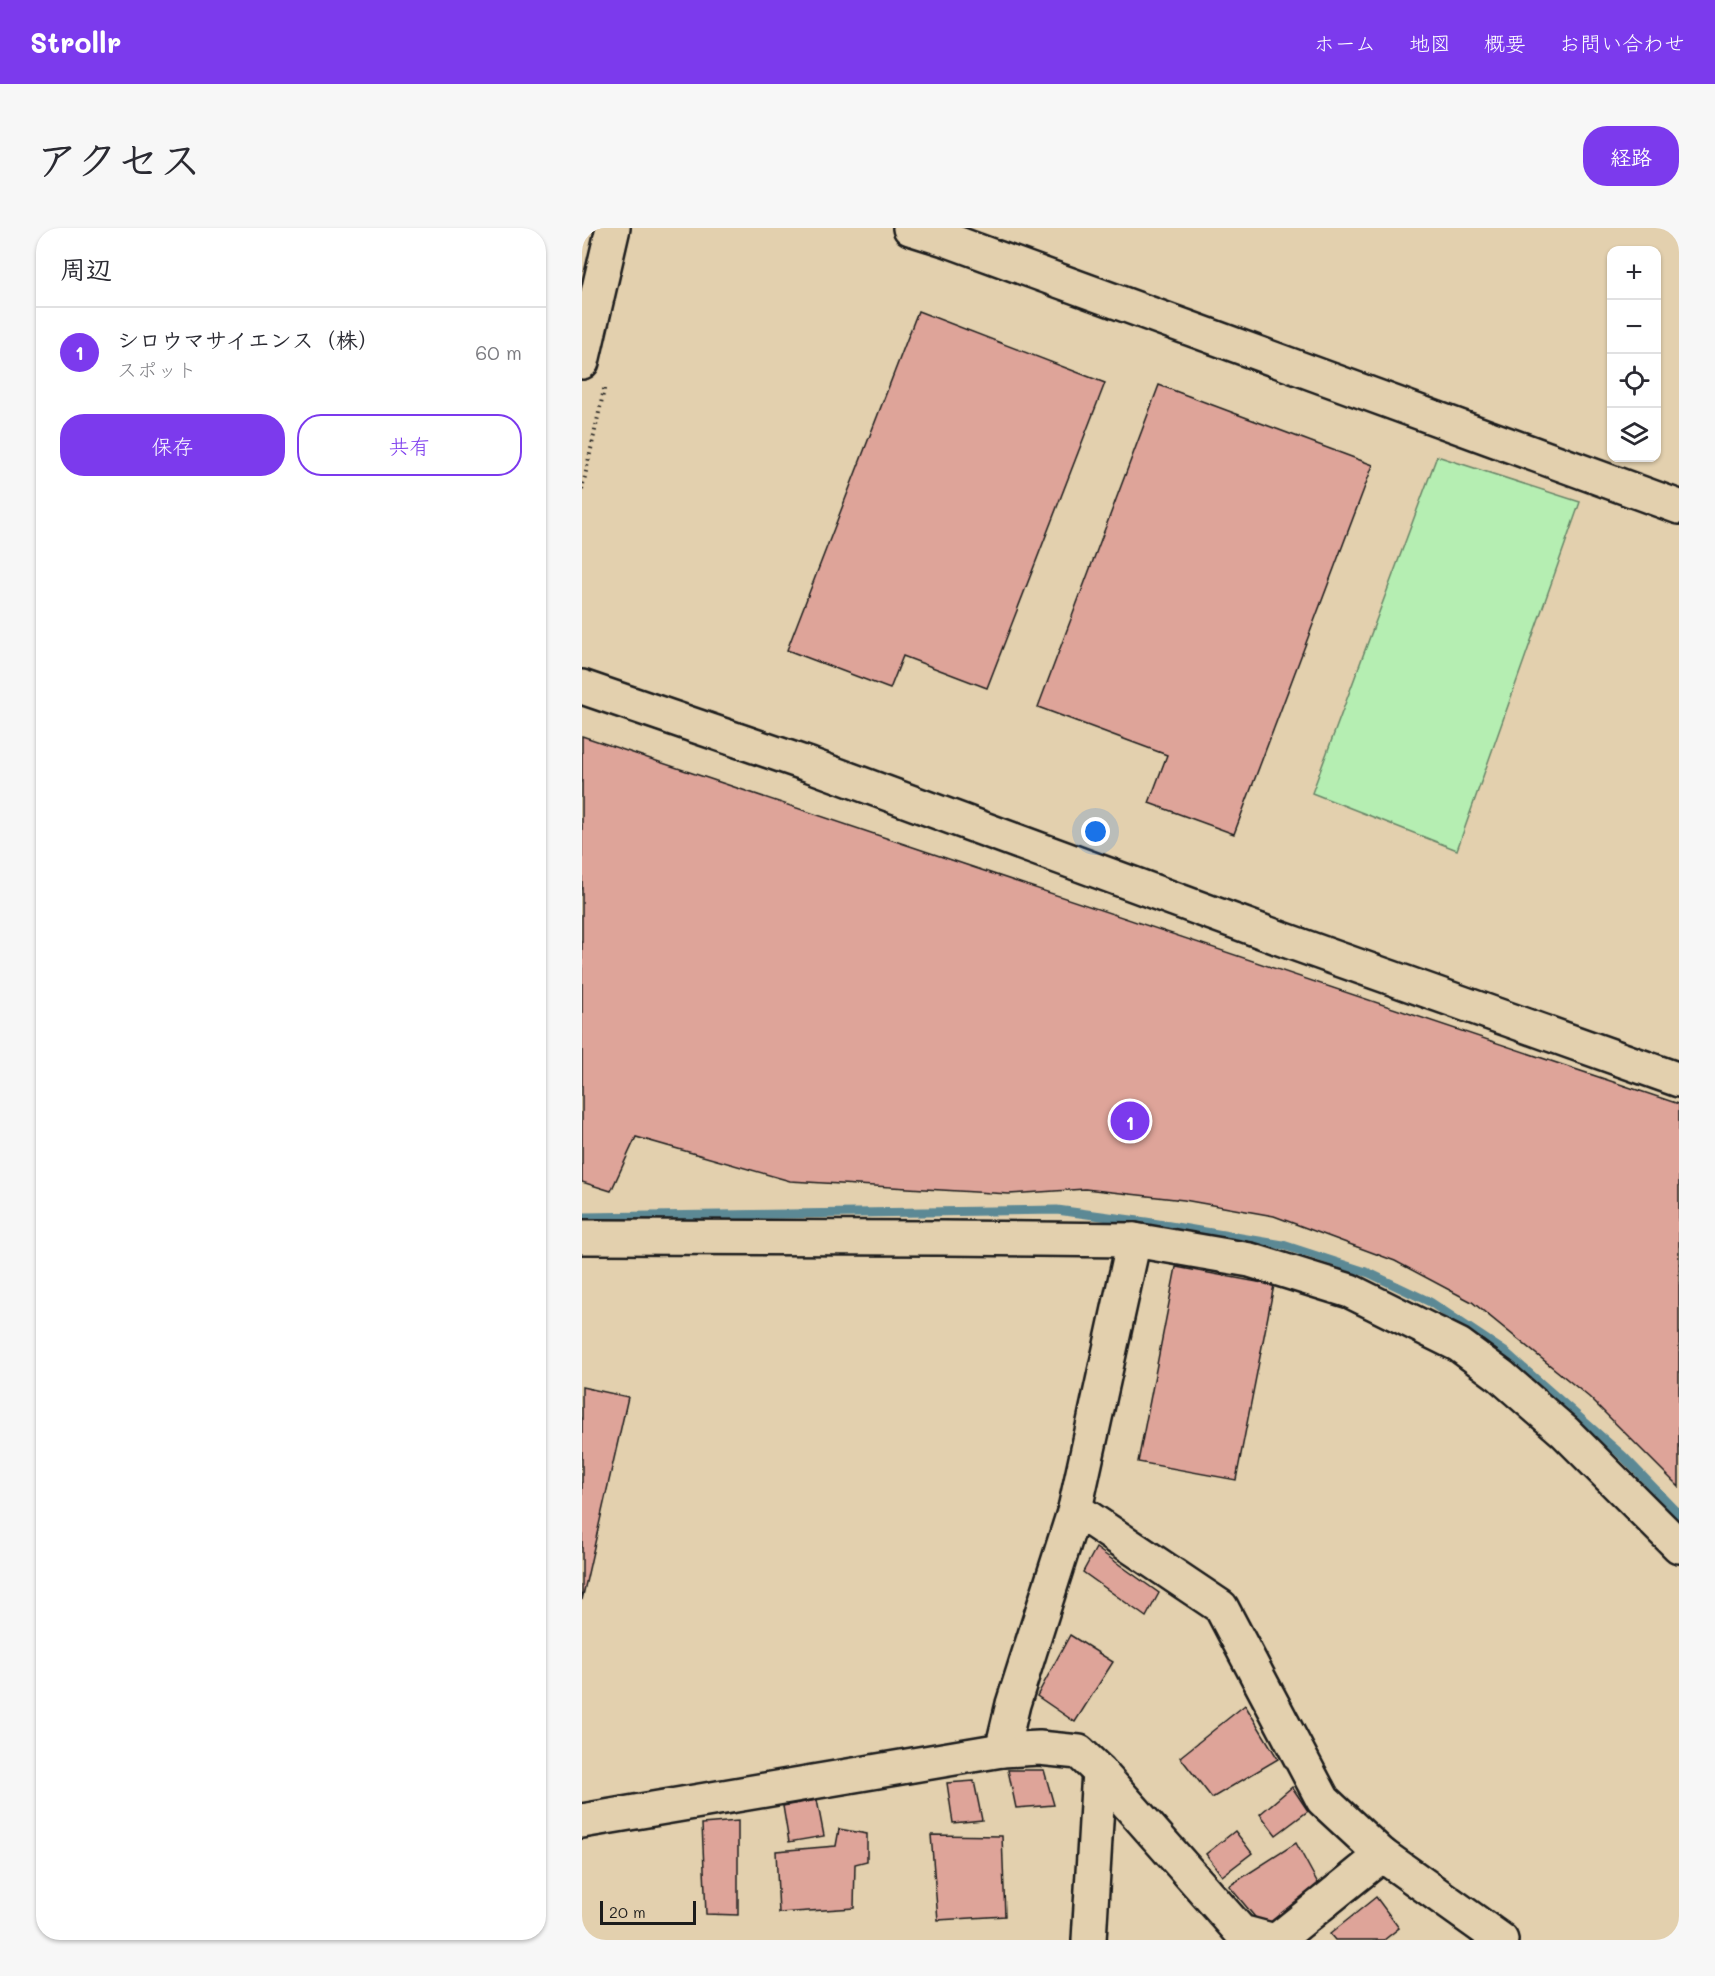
<!DOCTYPE html>
<html lang="ja">
<meta charset="utf-8">
<style>
:root{--surface:#fff;--page:#f7f7f7;--text:#2b2b33;--muted:#7c7c81;--line:#e1e1e2;--accent:#7c3aed}
body{margin:0;font-family:Mali,"Klee One",sans-serif;background:var(--page);color:var(--text)}
.controls{position:absolute;right:18px;top:18px;display:grid;overflow:hidden;border-radius:12px;box-shadow:0 2px 4px #0004}
.controls button{width:54px;height:54px;display:grid;place-items:center;padding:0;border:0;border-bottom:2px solid var(--line);background:var(--surface);color:var(--text);font:30px sans-serif}
.scale{position:absolute;left:18px;bottom:15px;width:96px;box-sizing:border-box;padding-left:6px;border:3px solid #1c1c1c;border-top:0;font-size:16px;line-height:21px;white-space:nowrap;color:#1c1c1c;-webkit-text-stroke:4px #e3d0ae;paint-order:stroke}
.you{position:absolute;left:514px;top:604px;width:21px;height:21px;margin:-15px;border:4px solid #fff;border-radius:50%;background:#1a73e8;box-shadow:0 0 0 9px #1a73e833}
.badge{display:grid;place-items:center;width:39px;height:39px;border-radius:50%;background:var(--accent);color:#fff;font-size:20px;font-weight:700}
.pin{position:absolute;translate:-50% -50%;border:3px solid #fff;box-shadow:0 2px 6px #0006}
.list{margin:0;padding:0;list-style:none}
h2{display:flex;justify-content:space-between;align-items:center;height:78px;margin:0;padding:0 24px;font-size:26px}
h2 small{font-size:20px;font-weight:400;color:var(--muted)}
.list li{display:grid;grid-template-columns:39px 1fr auto;gap:18px;align-items:center;box-sizing:border-box;height:90px;padding:0 24px;border-top:2px solid var(--line)}
.list b{display:block;font-size:22px;white-space:nowrap}
.list p{margin:0;font-size:20px;white-space:nowrap;color:var(--muted)}
.list em{font-size:20px;font-style:normal;color:var(--muted)}
.actions{display:flex;gap:12px;padding:18px 24px}
.actions a{flex:1;padding:14px 0;border:2px solid var(--accent);border-radius:24px;text-align:center;font-size:21px;color:var(--accent)}
.actions .main{background:var(--accent);color:#fff}
.icon{flex:none;width:33px;height:33px;fill:none;stroke:currentColor;stroke-width:2;stroke-linecap:round;stroke-linejoin:round}
.map{position:relative;flex:none;width:1097px;height:1712px;overflow:hidden;border-radius:24px}
header{display:flex;align-items:center;gap:36px;box-sizing:border-box;height:84px;padding:0 30px;background:var(--accent);color:#fff}
header strong{font-size:28px}
nav{display:flex;gap:33px;margin-inline-start:auto;font-size:21px}
.intro{display:flex;align-items:center;justify-content:space-between;box-sizing:border-box;height:144px;padding:0 36px}
h1{margin:0;font-size:42px}
.button{padding:15px 27px;border-radius:24px;background:var(--accent);color:#fff;font-size:21px;font-weight:700}
main{display:flex;gap:36px;padding:0 36px}
aside{flex:1;background:var(--surface);border-radius:24px;box-shadow:0 2px 4px #0004}
.map>svg:first-child{display:block}
.green{fill:#b5eeb2;stroke:#688567;stroke-width:1.5}
.lines{fill:none;stroke-linecap:round;stroke-linejoin:round}
.stream{stroke:#5c8995;stroke-width:9}
.building{fill:#dea499;stroke:#1c1c1c;stroke-width:1.5}
.street-casing{stroke:#1c1c1c;stroke-width:38}
.secondary-casing{stroke:#1c1c1c;stroke-width:38}
.path{stroke:#1c1c1c;stroke-width:4;stroke-dasharray:1.5 4.5;stroke-linecap:butt}
.street{stroke:#e3d0ae;stroke-width:33}
.secondary{stroke:#e3d0ae;stroke-width:33}
</style>
<header>
<strong>Strollr</strong>
<nav><a>ホーム</a><a>地図</a><a>概要</a><a>お問い合わせ</a></nav>
</header>
<div class="intro"><h1>アクセス</h1><a class="button">経路</a></div>
<main>
<aside>
<h2>周辺<small></small></h2>
<ul class="list">
<li><span class="badge">1</span><div><b>シロウマサイエンス（株）</b><p>スポット</p></div><em>60 m</em></li>
</ul>
<div class="actions"><a class="main">保存</a><a>共有</a></div>
</aside>
<div class="map">
<svg width="1097" height="1712" viewBox="0 0 1097 1712">
<rect width="100%" height="100%" fill="#e3d0ae"/>
<filter id="ink" filterUnits="userSpaceOnUse"><feTurbulence type="fractalNoise" baseFrequency=".0167" numOctaves="2"/><feDisplacementMap in="SourceGraphic" scale="12" xChannelSelector="R" yChannelSelector="G"/><feConvolveMatrix kernelMatrix="1 2 1 2 8 2 1 2 1" color-interpolation-filters="sRGB"/></filter>
<g filter="url(#ink)">
<path class="green" d="M855 228 998 274 875 622 730 565Z"/>
<g class="lines">
<path class="stream" d="M0 989 475 982 564 994 701 1017 787 1045 848 1074 923 1124 1041 1228 1097 1286"/>
</g>
<g class="building">
<path d="M336 83 523 155 405 460 321 428 308 461 205 422Z"/>
<path d="M577 157 791 237 652 606 567 575 585 527 456 479Z"/>
<path d="M0 508 1097 876V1259L1007 1169 890 1074 813 1033 692 988 602 972 503 961 427 966 208 953 54 909 29 963 0 954Z"/>
<path d="M594 1039 692 1057 654 1252 556 1234Z"/>
<path d="M0 1159 46 1169 0 1372Z"/>
<path d="M514 1320 577 1365 564 1389 501 1344Z"/>
<path d="M488 1407 531 1434 493 1494 455 1468Z"/>
<path d="M663 1477 696 1531 630 1570 598 1529Z"/>
<path d="M426 1542H462L472 1577 434 1580Z"/>
<path d="M392 1553 400 1592 371 1595 365 1555Z"/>
<path d="M710 1559 726 1583 694 1607 678 1586Z"/>
<path d="M235 1572 242 1608 207 1614 201 1578Z"/>
<path d="M156 1593V1687L124 1686 120 1596Z"/>
<path d="M257 1601 285 1606V1633L273 1636 272 1680 197 1685 194 1623 254 1618Z"/>
<path d="M653 1603 670 1625 640 1648 624 1626Z"/>
<path d="M349 1607 420 1608 423 1688 356 1692Z"/>
<path d="M714 1615 738 1659 683 1701 647 1658Z"/>
<path d="M794 1669 817 1700 802 1712H753L748 1706Z"/>
</g>
<g class="lines">
<defs>
<g id="street">
<path d="M328 0 363 11 1097 279"/>
<path d="M0 459 228 537 703 712 1097 852"/>
<path d="M0 1009 361 1010 552 1012 668 1032 768 1063 877 1117 919 1148 983 1204 1097 1318"/>
<path d="M552 1012 493 1281 431 1476 420 1522 457 1520 497 1524 517 1543 659 1704 689 1712"/>
<path d="M493 1281 639 1379 741 1572 800 1627"/>
<path d="M0 1593 420 1522"/>
<path d="M507 1712 517 1543"/>
<path d="M695 1712 800 1627 919 1712"/>
</g>
<path id="secondary" d="M0 134 31 0"/>
</defs>
<use href="#street" class="street-casing"/>
<use href="#secondary" class="secondary-casing"/>
<path class="path" d="M0 262 23 157"/>
<use href="#street" class="street"/>
<use href="#secondary" class="secondary"/>
</g>
</g>
</svg>
<div class="controls">
<button>+</button>
<button>−</button>
<button><svg class="icon" aria-label="locate" viewBox="0 0 24 24"><circle cx="12" cy="12" r="6"/><path d="M12 2v4M12 18v4M2 12h4M18 12h4"/></svg></button>
<button><svg class="icon" aria-label="layers" viewBox="0 0 24 24"><path d="M12 4l9 5-9 5-9-5zM3 14l9 5 9-5"/></svg></button>
</div>
<div class="scale">20 m</div>
<div class="you"></div>
<div class="pin badge" style="left:548px;top:893px">1</div>
</div>
</main>
